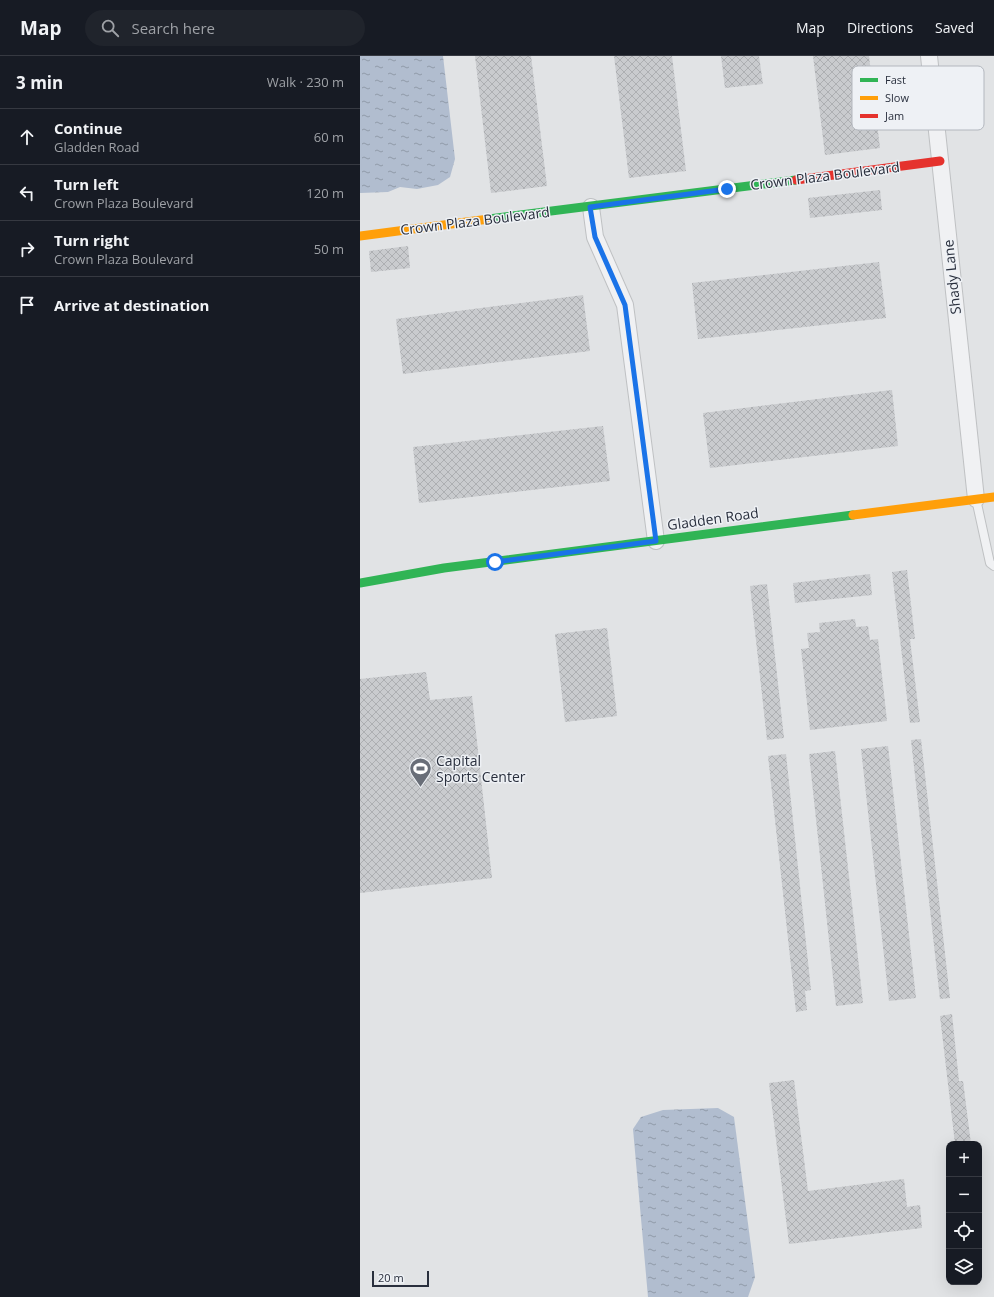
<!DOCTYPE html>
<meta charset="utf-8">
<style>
:root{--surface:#171b24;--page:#20242c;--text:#f1f3f6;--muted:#9ea1a6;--line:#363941}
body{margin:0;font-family:"Open Sans",sans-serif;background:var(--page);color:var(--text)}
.controls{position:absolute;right:12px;bottom:12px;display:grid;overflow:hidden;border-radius:8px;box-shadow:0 4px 16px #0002}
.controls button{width:36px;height:36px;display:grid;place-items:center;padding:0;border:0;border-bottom:1px solid var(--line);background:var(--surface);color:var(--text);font:20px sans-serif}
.scale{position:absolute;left:12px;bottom:10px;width:57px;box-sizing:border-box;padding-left:4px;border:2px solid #292f3d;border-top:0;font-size:11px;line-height:14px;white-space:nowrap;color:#292f3d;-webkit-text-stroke:3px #eef1f5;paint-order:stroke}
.stop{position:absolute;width:12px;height:12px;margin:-9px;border:3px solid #1a73e8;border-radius:50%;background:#fff}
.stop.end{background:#1a73e8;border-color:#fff;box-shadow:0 1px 4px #0008}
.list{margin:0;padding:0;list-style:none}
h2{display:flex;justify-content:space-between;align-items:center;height:52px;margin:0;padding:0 16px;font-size:17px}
h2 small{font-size:13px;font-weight:400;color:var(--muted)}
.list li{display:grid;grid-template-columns:26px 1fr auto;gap:12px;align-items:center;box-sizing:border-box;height:56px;padding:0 16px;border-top:1px solid var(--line)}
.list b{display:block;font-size:15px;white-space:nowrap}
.list p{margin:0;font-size:13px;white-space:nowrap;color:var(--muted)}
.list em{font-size:13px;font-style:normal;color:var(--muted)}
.icon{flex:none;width:22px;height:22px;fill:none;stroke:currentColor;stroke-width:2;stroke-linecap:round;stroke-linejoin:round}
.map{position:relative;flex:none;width:634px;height:1241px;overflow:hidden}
header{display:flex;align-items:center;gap:24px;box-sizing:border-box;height:56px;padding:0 20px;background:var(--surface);border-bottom:1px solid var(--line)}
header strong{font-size:19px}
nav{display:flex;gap:22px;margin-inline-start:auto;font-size:14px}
.search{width:280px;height:36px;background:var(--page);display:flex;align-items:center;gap:10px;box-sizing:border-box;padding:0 14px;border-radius:22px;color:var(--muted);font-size:15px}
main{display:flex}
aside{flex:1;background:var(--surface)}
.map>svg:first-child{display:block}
.water{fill:url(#water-ripples)}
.building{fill:url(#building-cross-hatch)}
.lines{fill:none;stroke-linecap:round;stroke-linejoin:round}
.lane-casing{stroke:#bfc1c3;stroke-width:10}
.street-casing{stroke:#bfc1c3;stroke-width:18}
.lane{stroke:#f0f1f3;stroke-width:8}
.street{stroke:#f0f1f3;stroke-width:16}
.fast{stroke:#30b455;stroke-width:9}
.slow{stroke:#ff9f0a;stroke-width:9}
.jam{stroke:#e5322d;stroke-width:9}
.route{stroke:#1a73e8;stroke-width:5}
.labels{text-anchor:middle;stroke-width:3;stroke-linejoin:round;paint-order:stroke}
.street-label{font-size:14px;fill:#292f3d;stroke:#eef1f5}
.poi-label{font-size:14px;fill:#292f3d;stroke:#eef1f5;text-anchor:start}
.key{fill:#eef1f5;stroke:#b3b7be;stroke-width:1}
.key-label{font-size:11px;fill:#292f3d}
</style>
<header>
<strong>Map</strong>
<div class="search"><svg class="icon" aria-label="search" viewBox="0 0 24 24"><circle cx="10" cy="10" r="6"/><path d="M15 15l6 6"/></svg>Search here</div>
<nav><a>Map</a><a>Directions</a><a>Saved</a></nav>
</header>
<main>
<aside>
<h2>3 min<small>Walk · 230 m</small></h2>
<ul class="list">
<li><svg class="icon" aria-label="ahead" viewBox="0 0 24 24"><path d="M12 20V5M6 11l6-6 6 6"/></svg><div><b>Continue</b><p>Gladden Road</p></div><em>60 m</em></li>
<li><svg class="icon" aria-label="left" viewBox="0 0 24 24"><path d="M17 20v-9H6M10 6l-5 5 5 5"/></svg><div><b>Turn left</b><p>Crown Plaza Boulevard</p></div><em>120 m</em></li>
<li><svg class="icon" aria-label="right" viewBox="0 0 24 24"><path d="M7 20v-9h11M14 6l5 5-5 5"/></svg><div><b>Turn right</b><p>Crown Plaza Boulevard</p></div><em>50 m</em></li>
<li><svg class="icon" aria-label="arrive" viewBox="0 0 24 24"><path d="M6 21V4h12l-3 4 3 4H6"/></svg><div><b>Arrive at destination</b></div></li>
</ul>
</aside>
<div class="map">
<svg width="634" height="1241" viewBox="0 0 634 1241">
<defs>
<pattern id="water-ripples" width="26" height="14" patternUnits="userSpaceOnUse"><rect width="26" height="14" fill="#b1bdcf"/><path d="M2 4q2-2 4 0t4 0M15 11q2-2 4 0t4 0" fill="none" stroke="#909aa9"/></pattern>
<pattern id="building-cross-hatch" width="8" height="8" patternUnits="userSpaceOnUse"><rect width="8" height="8" fill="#c9cbce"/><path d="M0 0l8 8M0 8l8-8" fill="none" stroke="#adafb2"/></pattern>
</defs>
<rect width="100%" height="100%" fill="#e1e3e5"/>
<g class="water">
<path d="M0 0H83L95 103 90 121 78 129 57 133 40 131 28 136 0 137Z"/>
<path d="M358 1052 374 1061 395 1221 388 1241H288L273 1073 281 1061 303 1054Z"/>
</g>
<g class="building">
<path d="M115 0H171L187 130 131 137Z"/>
<path d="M254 0H312L326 115 269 122Z"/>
<path d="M361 0H399L403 28 365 32Z"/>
<path d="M453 0H509L520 92 465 99Z"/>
<path d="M520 134 522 154 450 162 448 142Z"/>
<path d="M48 190 50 212 11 216 9 195Z"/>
<path d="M519 206 526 262 338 283 332 227Z"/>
<path d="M223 239 230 295 43 318 36 263Z"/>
<path d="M532 334 538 390 350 412 343 357Z"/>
<path d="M243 370 250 425 59 447 53 391Z"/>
<path d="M547 514 555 583H550L560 666 550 667 532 516Z"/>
<path d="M510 518 512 539 435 547 433 527Z"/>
<path d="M407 528 424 682 407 684 390 530Z"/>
<path d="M495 563 496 571 508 570 510 584 518 583 527 665 450 674 441 593 449 592 447 577 460 576 459 567Z"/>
<path d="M247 572 257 660 205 666 195 578Z"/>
<path d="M66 616 70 644 112 640 132 822 0 837V623Z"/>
<path d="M561 683 590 942 580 943 551 684Z"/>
<path d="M528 690 556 942 529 945 501 693Z"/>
<path d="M475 695 503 947 476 950 449 698Z"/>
<path d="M426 698 451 934 445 935 447 954 436 956 408 700Z"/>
<path d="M592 958 599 1025H603L611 1088H595L580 960Z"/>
<path d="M434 1024 448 1135 544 1123 547 1151 560 1149 562 1172 429 1188 409 1027Z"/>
</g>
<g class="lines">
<defs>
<path id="lane" d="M616 443 630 507 634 510"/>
<g id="street">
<path d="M569 0 616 443"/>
<path d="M231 151 235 181 265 249 296 485"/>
</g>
</defs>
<use href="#lane" class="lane-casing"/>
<use href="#street" class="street-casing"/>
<use href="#lane" class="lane"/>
<use href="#street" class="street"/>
<g class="fast">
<path d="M129 163 436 124"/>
<path d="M0 527 84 512 493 459"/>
</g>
<g class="slow">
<path d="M0 180 129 163"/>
<path d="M493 459 634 441"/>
</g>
<path class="jam" d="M436 124 580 105"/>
</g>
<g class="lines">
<path class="route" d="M135 506 296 485 265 249 235 181 230 151 367 133"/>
</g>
<defs>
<symbol id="stadium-pin" viewBox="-11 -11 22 30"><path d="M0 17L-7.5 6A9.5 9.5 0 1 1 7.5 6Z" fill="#696e78" stroke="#eef1f5"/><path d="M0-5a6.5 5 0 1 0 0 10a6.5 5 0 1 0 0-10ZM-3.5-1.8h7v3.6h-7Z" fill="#fff"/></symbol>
</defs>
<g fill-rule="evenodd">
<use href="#stadium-pin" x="48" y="700" width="25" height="34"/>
</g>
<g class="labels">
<g class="street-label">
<text transform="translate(465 120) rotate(-7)" y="5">Crown Plaza Boulevard</text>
<text transform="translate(115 165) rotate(-7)" y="5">Crown Plaza Boulevard</text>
<text transform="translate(592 221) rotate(-96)" y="5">Shady Lane</text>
<text transform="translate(353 463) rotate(-8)" y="5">Gladden Road</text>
</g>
<g class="poi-label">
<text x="76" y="710">Capital<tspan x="76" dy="16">Sports Center</tspan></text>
</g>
</g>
<rect x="492" y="10" width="132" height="64" rx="6" class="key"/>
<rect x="500" y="22" width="18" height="4" fill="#30b455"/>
<rect x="500" y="40" width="18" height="4" fill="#ff9f0a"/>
<rect x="500" y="58" width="18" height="4" fill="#e5322d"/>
<g class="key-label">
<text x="525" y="28">Fast</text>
<text x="525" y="46">Slow</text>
<text x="525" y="64">Jam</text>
</g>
</svg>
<div class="controls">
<button>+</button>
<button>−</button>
<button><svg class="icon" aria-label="locate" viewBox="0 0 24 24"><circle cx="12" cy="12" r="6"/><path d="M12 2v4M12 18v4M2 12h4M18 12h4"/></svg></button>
<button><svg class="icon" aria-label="layers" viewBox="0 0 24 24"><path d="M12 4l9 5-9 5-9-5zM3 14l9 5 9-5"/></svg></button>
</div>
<div class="scale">20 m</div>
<div class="stop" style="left:135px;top:506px"></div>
<div class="stop end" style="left:367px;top:133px"></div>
</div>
</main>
